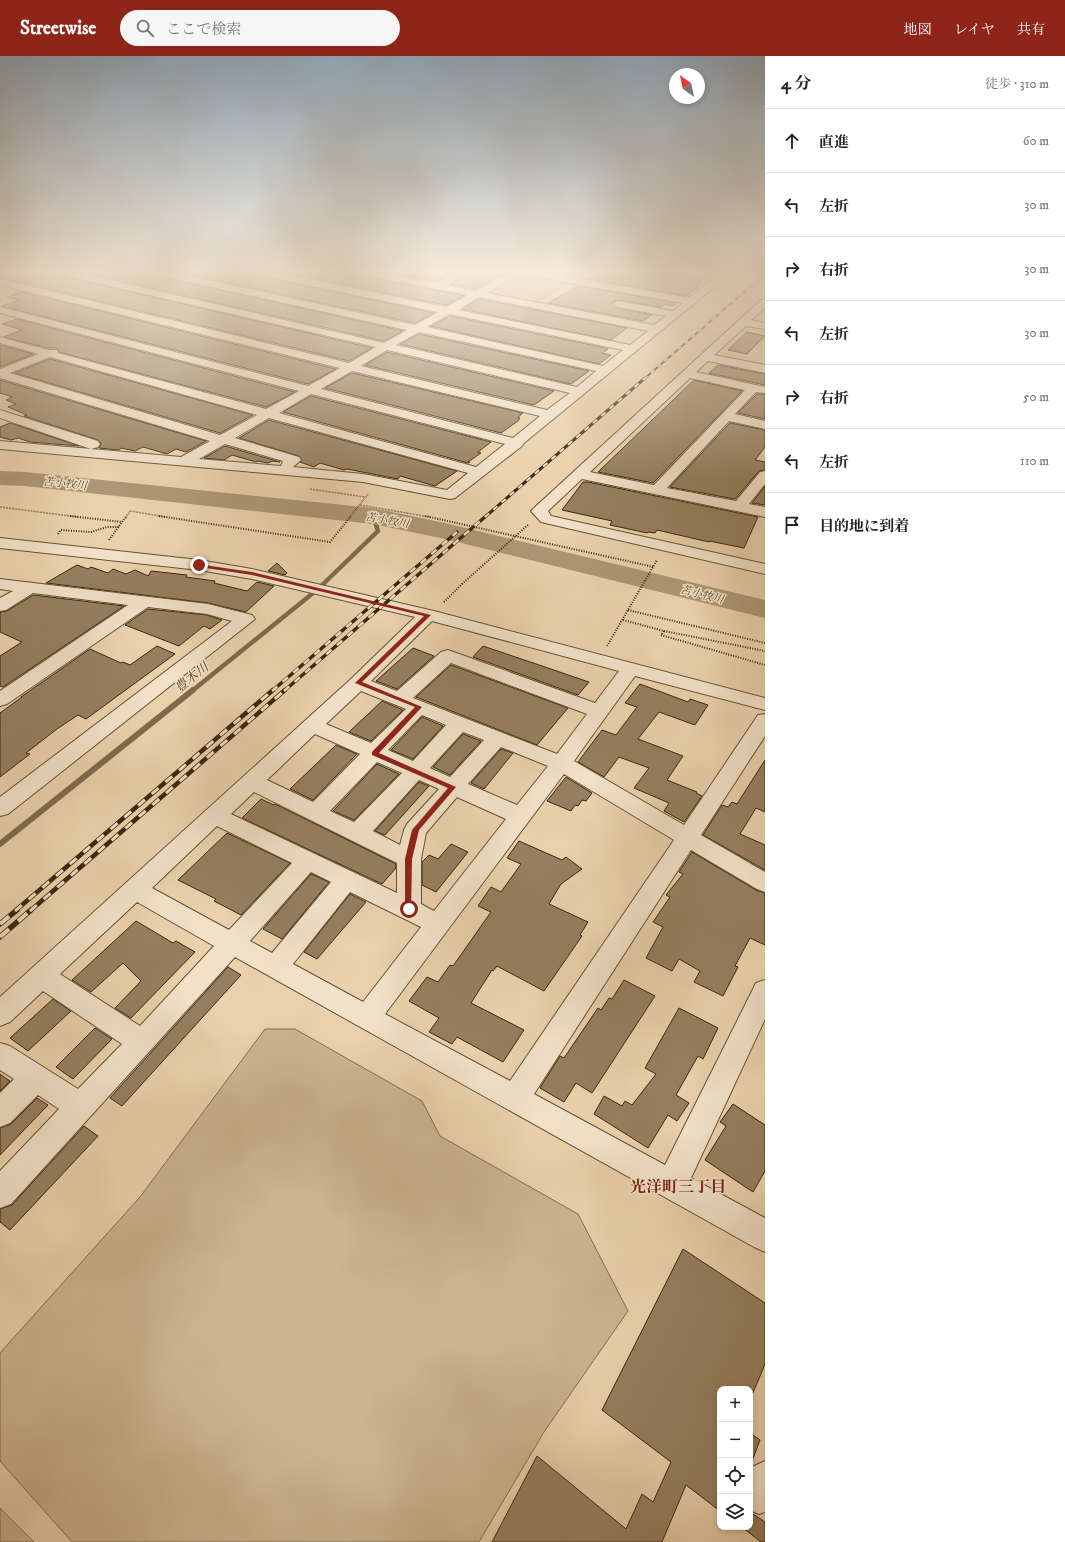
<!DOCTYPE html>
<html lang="ja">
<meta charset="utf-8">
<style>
:root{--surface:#fff;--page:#f6f6f6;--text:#222;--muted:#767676;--line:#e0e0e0;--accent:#8f2418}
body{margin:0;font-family:"IM FELL DW Pica","Noto Serif JP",serif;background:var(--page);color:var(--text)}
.controls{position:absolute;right:12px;bottom:12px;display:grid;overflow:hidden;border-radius:8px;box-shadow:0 2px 6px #0003}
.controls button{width:36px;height:36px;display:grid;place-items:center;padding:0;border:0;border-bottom:1px solid var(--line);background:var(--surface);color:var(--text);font:20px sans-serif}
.compass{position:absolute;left:669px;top:12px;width:36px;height:36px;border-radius:50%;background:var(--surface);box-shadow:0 2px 6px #0003;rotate:327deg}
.stop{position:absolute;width:12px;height:12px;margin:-9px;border:3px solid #8f2418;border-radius:50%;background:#fff}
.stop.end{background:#8f2418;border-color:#fff;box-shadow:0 1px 4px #0008}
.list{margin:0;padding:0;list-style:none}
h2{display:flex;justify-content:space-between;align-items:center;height:52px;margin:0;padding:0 16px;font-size:17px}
h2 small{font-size:13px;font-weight:400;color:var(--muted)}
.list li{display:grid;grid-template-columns:26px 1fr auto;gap:12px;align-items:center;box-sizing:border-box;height:64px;padding:0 16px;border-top:1px solid var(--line)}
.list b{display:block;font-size:15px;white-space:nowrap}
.list em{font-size:13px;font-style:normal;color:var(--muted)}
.icon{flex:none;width:22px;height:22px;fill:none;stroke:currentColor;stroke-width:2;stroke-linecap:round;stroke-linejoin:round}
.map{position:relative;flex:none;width:765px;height:1486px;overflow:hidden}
header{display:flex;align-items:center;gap:24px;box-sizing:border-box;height:56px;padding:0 20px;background:var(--accent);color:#fff}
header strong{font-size:19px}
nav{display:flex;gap:22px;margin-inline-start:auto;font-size:14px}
.search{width:280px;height:36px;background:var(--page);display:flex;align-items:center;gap:10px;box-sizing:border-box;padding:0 14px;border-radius:22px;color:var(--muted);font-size:15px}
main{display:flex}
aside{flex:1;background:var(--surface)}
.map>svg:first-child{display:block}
.green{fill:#ccb490;stroke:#826e4e}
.water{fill:#ae9775;stroke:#7f6a4b}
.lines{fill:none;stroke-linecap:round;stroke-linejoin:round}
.stream-far1{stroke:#7f6a4b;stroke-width:4.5}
.stream{stroke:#7f6a4b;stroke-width:6}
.river{fill:#ae9775;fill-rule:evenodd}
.building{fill:#957f5f;stroke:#39270d}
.minor-casing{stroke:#655234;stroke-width:2}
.path-far1{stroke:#39270d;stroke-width:1.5;stroke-dasharray:0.5 1;stroke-linecap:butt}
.path{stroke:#39270d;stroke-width:2;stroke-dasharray:1 1.5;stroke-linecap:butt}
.minor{fill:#f1e1c8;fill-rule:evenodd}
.rail-far4-casing{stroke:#39270d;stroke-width:2}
.rail-far3-casing{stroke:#39270d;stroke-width:3}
.rail-far2-casing{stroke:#39270d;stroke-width:3.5}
.rail-far1-casing{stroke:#39270d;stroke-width:4.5}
.rail-casing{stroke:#39270d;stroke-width:5.5}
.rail-far4{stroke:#f1e1c8;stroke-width:1.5;stroke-dasharray:4.5;stroke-linecap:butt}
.rail-far3{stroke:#f1e1c8;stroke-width:2;stroke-dasharray:5.5;stroke-linecap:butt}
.rail-far2{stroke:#f1e1c8;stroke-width:2.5;stroke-dasharray:7;stroke-linecap:butt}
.rail-far1{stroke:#f1e1c8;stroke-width:3;stroke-dasharray:9;stroke-linecap:butt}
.rail{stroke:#f1e1c8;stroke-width:4;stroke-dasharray:12;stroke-linecap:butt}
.path-bridge{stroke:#39270d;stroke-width:2;stroke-dasharray:1 1.5;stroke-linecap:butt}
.route{fill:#8f2418}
.labels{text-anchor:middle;stroke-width:3;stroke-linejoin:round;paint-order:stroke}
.far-water-label{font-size:11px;font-style:italic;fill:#5c492c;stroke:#f1e1c8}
.water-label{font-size:13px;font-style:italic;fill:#5c492c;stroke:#f1e1c8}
.near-neighbourhood-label{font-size:16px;font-weight:bold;fill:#7a1f14;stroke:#f1e1c8}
</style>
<header>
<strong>Streetwise</strong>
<div class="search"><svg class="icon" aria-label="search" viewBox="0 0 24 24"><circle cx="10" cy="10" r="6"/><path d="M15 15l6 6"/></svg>ここで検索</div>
<nav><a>地図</a><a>レイヤ</a><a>共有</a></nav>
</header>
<main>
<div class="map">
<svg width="765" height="1486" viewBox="0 0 765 1486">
<rect width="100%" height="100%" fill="#ead1ab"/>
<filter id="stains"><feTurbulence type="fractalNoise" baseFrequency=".005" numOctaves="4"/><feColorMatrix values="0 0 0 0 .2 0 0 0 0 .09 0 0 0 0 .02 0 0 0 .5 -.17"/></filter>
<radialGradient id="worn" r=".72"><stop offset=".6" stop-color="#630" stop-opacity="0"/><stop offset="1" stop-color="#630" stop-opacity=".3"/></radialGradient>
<g class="green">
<path d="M520 217 569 226 539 245 533 246 486 236Z"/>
<path d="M265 973H295L422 1045 440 1080 578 1158 628 1255 544 1376 479 1486H72L0 1405V1297L140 1141Z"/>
<path d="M0 1452 34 1486H0Z"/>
</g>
<path class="water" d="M0 417 30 420 21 423 0 424Z"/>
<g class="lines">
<path class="stream-far1" d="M192 635 318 533 378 475 373 460"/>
<path class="stream" d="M0 788 193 634"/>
<path class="river" d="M0 415 25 416 373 452 445 467 765 544V562L445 483 373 468 25 430 0 429Z"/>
</g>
<g class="building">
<path d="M42 214H48L54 218 372 292 349 305 12 224Z"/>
<path d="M73 214H143L149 218 403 275 384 285Z"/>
<path d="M169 214H244L250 218 434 257 415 267Z"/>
<path d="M271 214H348L354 218 464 240 446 249Z"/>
<path d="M377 214H459L435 225Z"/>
<path d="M475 214H510L476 233 451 228Z"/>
<path d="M605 214H673L679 218 702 223 699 225 703 226 687 240 590 223Z"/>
<path d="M578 230 677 247 673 250 665 248 661 251 618 244 612 247 618 252 652 259 643 265 548 247Z"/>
<path d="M22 236 336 313 308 328 2 250 19 244 7 241Z"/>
<path d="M479 243 627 272 611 284 462 253Z"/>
<path d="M450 260 601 291 608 293 602 297 611 299 599 308 431 270Z"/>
<path d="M17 263 295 336 266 351 59 296 57 292H48L4 281 22 274 2 268Z"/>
<path d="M747 276 765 280 747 298 728 294Z"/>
<path d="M419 278 589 315 571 328 400 288Z"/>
<path d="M0 289 33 298 0 311Z"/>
<path d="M387 296 554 335 534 349 365 309Z"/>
<path d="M50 303 253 359 220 377 15 317Z"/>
<path d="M718 309 765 318V329L709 317Z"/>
<path d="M352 317 523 357 518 361 520 362 518 365 501 377 325 332Z"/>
<path d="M0 324 206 385 186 396 176 393 167 398 143 391 135 395 121 392 119 394 99 392 101 387 98 384 24 360 27 359 8 351 16 348 6 344 12 341 0 337Z"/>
<path d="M694 324 742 335 653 427 598 416Z"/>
<path d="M757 338H765V363L738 357Z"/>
<path d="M311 340 491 386 478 396 481 397 468 406H470L468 407 283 356Z"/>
<path d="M269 364 457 415 435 430 400 420 398 423 347 413 344 414 320 407 314 411 300 406 302 404 299 400 239 382Z"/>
<path d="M10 367 79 390 30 386 18 382 11 384 0 381V371Z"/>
<path d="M730 367 765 374V391L755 404 765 406V414L759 415 735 443 670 431Z"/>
<path d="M225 390 280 406 273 405 268 407 258 405 256 406 232 399 224 404 204 402Z"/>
<path d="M583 426H588L758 461 744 492 709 485V486L657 474 655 477 648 476 647 477 610 469 612 465 562 454Z"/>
<path d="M765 430V449L752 447Z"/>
<path d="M277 507 287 517 285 519 268 515Z"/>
<path d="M77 509 88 513 91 511 108 517 113 513 126 518 135 514 148 520 151 515 187 519 186 521 215 525 214 527 247 535 257 526 274 530 246 556 208 547 46 527Z"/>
<path d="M33 539 124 550 3 631 0 630V600L22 586 0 576V556L7 555Z"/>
<path d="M148 553 207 559 222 564 210 573 204 570 179 590 125 569Z"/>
<path d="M157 590 175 598 86 663 78 659 57 673 26 697 30 698 0 721V657L22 641H21L90 593 121 607 123 606 130 609Z"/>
<path d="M483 590 545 611 589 626 578 639 473 601Z"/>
<path d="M413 592 434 600 397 633 376 625Z"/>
<path d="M451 609 568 652 537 689 416 641Z"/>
<path d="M640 628 688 646 690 643 708 649 695 669 659 656 638 683 683 700 667 724 697 736 696 737 702 740 684 766 664 755 669 747 634 732 649 712 619 701 604 721 578 706 602 674 616 679 637 651 625 647Z"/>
<path d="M382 645 403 654 371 685 349 676Z"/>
<path d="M422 661 443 670 413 703 391 694Z"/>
<path d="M463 678 481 685 450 719 433 711Z"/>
<path d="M336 689 357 698 313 744 290 733Z"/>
<path d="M501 693 513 697 484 733 471 727Z"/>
<path d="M765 704V756L756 752 740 778 765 789V814L703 779 722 749 728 751 732 746 737 748Z"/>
<path d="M377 708 399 718 354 764 333 755Z"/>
<path d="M566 721 592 737 586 745 582 744 578 750 575 749 571 755 547 745Z"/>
<path d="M419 726 429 730 385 779 375 775Z"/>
<path d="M261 743 274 749 275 748 396 808V812L382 828 242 762Z"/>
<path d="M227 777 290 807 241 859 214 845 216 843 178 824Z"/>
<path d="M519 785 562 804 566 801 582 813 561 828 549 848 588 866 580 879 582 880 544 935 497 910 493 915 492 914 471 947 524 974 503 1006 457 981 452 988 429 976 439 962 409 945 427 921 438 926 450 909 453 910 491 856 478 850 491 831 501 836 521 808 507 802Z"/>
<path d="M451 788 468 796 436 836 422 829V806L429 799 438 803Z"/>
<path d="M692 796 756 834 765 837V889L750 882 735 910 738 911 723 940 694 926 700 915 679 903 672 915 646 902 663 871 653 866 670 841 666 839 683 818 679 816Z"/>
<path d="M311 818 329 826 282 883 263 873Z"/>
<path d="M350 838 366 846 317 903 304 896Z"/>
<path d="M136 865 173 887 176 885 195 896 131 962 115 952 141 925 123 907 91 936 72 924Z"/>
<path d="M228 911 241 919 122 1050 110 1042Z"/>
<path d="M624 924 655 940 592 1037 576 1027 564 1046 540 1032 560 1000 564 1002 598 952 601 954 609 942 612 943Z"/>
<path d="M53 943 71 955 28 995 10 982Z"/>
<path d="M679 952 718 972 703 1003 698 1000 676 1039 689 1047 677 1065 668 1059 648 1092 594 1058 604 1040 622 1050 625 1045 632 1049 656 1018 645 1012Z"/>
<path d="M95 972 112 983 73 1023 56 1011Z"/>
<path d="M0 1018 10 1025 0 1035Z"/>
<path d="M37 1042 48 1049 0 1099V1072L11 1068Z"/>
<path d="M733 1048 765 1069V1115L753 1136 705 1104 726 1070 720 1066Z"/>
<path d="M84 1070 98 1080 10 1174 0 1166V1153L12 1149Z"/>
<path d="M683 1193 765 1247V1308L750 1344V1333H720V1455L686 1429 662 1486H492L537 1400 626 1473 642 1438 653 1446 671 1406 602 1354Z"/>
<path d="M750 1377 760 1384 750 1410Z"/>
<path d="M750 1456 765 1466V1486H761L742 1471H750Z"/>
</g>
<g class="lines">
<defs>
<g id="minor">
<path d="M49 214H66L384 287 407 274 149 217 144 214H162L415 269 438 256 250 217 245 214H264L446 251 468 239 354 217 349 214H369L435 227 462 214H474L447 229 476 235 513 214H529L689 242 713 223 679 217 674 214H696L719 218 724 214H735L524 387 522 390 455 442 450 443 363 426 0 393V385L91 393 0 362V354L98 385 100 388 98 391 91 393 181 401 210 385 0 322V313L38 298 0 287V281L48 294H57L58 297 266 353 299 335 0 257V251L308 330 340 312 0 229V223L349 307 376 291 54 217ZM519 218 683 247 673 255 618 245 613 248 618 251 666 260 654 269 487 237ZM479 241 648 275 630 289 458 254ZM450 258 623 294 603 310 427 271ZM419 276 596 315 577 331 396 289ZM387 294 570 337 547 354 361 310ZM50 301 257 359 220 379 10 317ZM352 315 540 360 513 382 321 333ZM311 338 505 388 476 411 279 357ZM269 362 468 417 447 434 363 418 293 411 301 404 299 401 235 382ZM225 388 283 405 281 410 199 403Z"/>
<path d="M765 243V252L751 264 765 267V273L746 270 714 299 765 309V317L708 305 696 316 765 331V337L756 336 735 358 765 365V373L729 365 667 432 736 445 760 416 765 415V428L749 448 765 451V461L582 423 548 455 551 460 765 508V518L541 466 531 455 534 452 739 264 761 244ZM690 322 745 334 654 429 590 416Z"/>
<path d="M0 482 199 504 252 513 434 555 765 642V654L635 620 574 705 684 769 758 659 765 658V680L701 779 765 816V836L757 833 691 794 534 1038 665 1109 756 927 765 924V963L691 1122 765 1162V1196L754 1191 235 901 11 1148 0 1152V1115L59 1053 38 1039 10 1067 0 1071V1037L14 1023 0 1014V987L10 990 78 1033 122 988 43 935 10 966 0 970V941L351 623 415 561 252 523 199 514 0 492ZM432 565 619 615 595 647 448 594 441 596 397 635 371 625ZM451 607 587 658 557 698 413 642ZM361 635 406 653 371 687 326 668ZM422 659 446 669 413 705 388 694ZM463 676 484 684 450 721 430 712ZM315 678 360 698 313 746 267 724ZM501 691 548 710 517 749 468 728ZM377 706 402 717 354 766 330 755ZM564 718 674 784 510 1025 385 958ZM419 724 439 733 407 768 404 774 400 789 373 775ZM254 736 397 807V837L231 758ZM457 741 506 763 434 855 421 848V803L426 777ZM217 770 292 807 229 874 152 832ZM311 816 331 826 272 897 250 885ZM350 836 421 871 363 946 293 908ZM137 846 214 890 140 970 60 918Z"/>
<path d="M0 523 208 548 252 559 255 563 8 758 0 760V741L232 565 207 558 148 551 7 648 0 650V635L128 549 33 537 6 554 0 555V542L13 535 0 533Z"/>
<path d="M765 1405V1456L759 1458 750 1454V1414L752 1411Z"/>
</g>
</defs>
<use href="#minor" class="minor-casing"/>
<g class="path-far1">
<path d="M310 433 365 441"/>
<path d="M360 449 430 461"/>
<path d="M0 451 78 461"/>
<path d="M126 461 130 455 166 461"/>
<path d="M350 461 368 438"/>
</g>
<g class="path">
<path d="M70 460 122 466 127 460"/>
<path d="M159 460 330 486 351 460"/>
<path d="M425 460 654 511"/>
<path d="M58 478 61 474 91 476 107 471H119"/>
<path d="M109 484 122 466"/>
<path d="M444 546 462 528"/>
<path d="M628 554 765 587"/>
<path d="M623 564 664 575 661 579 765 609"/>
<path d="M664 575 765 595"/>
<path d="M607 590 657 504"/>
</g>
<use href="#minor" class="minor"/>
<defs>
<path id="rail-far4" d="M644 323 765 218"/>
<path id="rail-far3" d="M485 461 645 322"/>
<g id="rail-far2">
<path d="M272 635 457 476"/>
<path d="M284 635 486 460"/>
</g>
<g id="rail-far1">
<path d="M15 855 273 634"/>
<path d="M30 855 285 634"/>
</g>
<g id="rail">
<path d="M0 868 17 854"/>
<path d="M0 881 31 854"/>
</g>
</defs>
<use href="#rail-far4" class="rail-far4-casing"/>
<use href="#rail-far3" class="rail-far3-casing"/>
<use href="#rail-far2" class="rail-far2-casing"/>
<use href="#rail-far1" class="rail-far1-casing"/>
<use href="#rail" class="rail-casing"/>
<use href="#rail-far4" class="rail-far4"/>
<use href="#rail-far3" class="rail-far3"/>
<use href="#rail-far2" class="rail-far2"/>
<use href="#rail-far1" class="rail-far1"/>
<use href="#rail" class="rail"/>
<path class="path-bridge" d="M462 528 529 468"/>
</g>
<linearGradient id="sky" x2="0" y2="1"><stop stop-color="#91a8ba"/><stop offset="0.51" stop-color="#f6ead9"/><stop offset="1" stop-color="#f6ead9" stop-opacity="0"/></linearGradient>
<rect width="765" height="422" fill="url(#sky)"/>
<path class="route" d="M197 508 252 516 431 559 362 626 422 651 379 697 456 731 419 774 412 803 411 855 409 856 405 853V803L412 774 448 732 372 699V696L415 651 355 627 424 560 252 519 199 511Z"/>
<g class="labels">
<g class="far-water-label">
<text transform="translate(65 427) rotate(6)" y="4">苫小牧川</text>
<text transform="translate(387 464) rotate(10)" y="4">苫小牧川</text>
<text transform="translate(702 538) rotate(14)" y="4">苫小牧川</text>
</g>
<g class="water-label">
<text transform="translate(191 621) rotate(-39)" y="5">豊木川</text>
</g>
<g class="near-neighbourhood-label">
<text x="678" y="1136">光洋町三丁目</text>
</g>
</g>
<rect width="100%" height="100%" filter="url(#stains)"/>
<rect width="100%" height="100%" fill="url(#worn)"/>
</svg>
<div class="controls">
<button>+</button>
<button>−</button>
<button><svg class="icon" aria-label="locate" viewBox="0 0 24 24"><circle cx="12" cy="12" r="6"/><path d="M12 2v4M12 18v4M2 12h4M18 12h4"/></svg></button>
<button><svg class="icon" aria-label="layers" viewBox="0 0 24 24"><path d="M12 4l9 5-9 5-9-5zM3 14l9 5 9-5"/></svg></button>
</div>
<svg class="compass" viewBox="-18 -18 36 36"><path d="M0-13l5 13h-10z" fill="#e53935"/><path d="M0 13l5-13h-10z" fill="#767676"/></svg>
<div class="stop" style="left:409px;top:853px"></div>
<div class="stop end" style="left:199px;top:509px"></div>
</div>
<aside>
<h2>4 分<small>徒歩 · 310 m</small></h2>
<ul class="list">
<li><svg class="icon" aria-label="ahead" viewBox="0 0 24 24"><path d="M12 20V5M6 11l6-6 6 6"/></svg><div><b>直進</b></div><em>60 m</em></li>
<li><svg class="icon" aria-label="left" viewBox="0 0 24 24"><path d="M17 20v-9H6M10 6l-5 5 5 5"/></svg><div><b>左折</b></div><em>30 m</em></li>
<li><svg class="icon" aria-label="right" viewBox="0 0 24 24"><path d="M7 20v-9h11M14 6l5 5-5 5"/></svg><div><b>右折</b></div><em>30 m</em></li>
<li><svg class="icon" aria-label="left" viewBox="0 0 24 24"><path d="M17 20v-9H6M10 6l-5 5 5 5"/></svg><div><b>左折</b></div><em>30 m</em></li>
<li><svg class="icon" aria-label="right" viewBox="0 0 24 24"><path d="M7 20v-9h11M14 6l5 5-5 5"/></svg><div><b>右折</b></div><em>50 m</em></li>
<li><svg class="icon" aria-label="left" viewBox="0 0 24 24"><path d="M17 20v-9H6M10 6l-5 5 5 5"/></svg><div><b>左折</b></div><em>110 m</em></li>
<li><svg class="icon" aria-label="arrive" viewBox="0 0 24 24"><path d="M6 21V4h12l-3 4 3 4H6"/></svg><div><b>目的地に到着</b></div></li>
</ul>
</aside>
</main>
